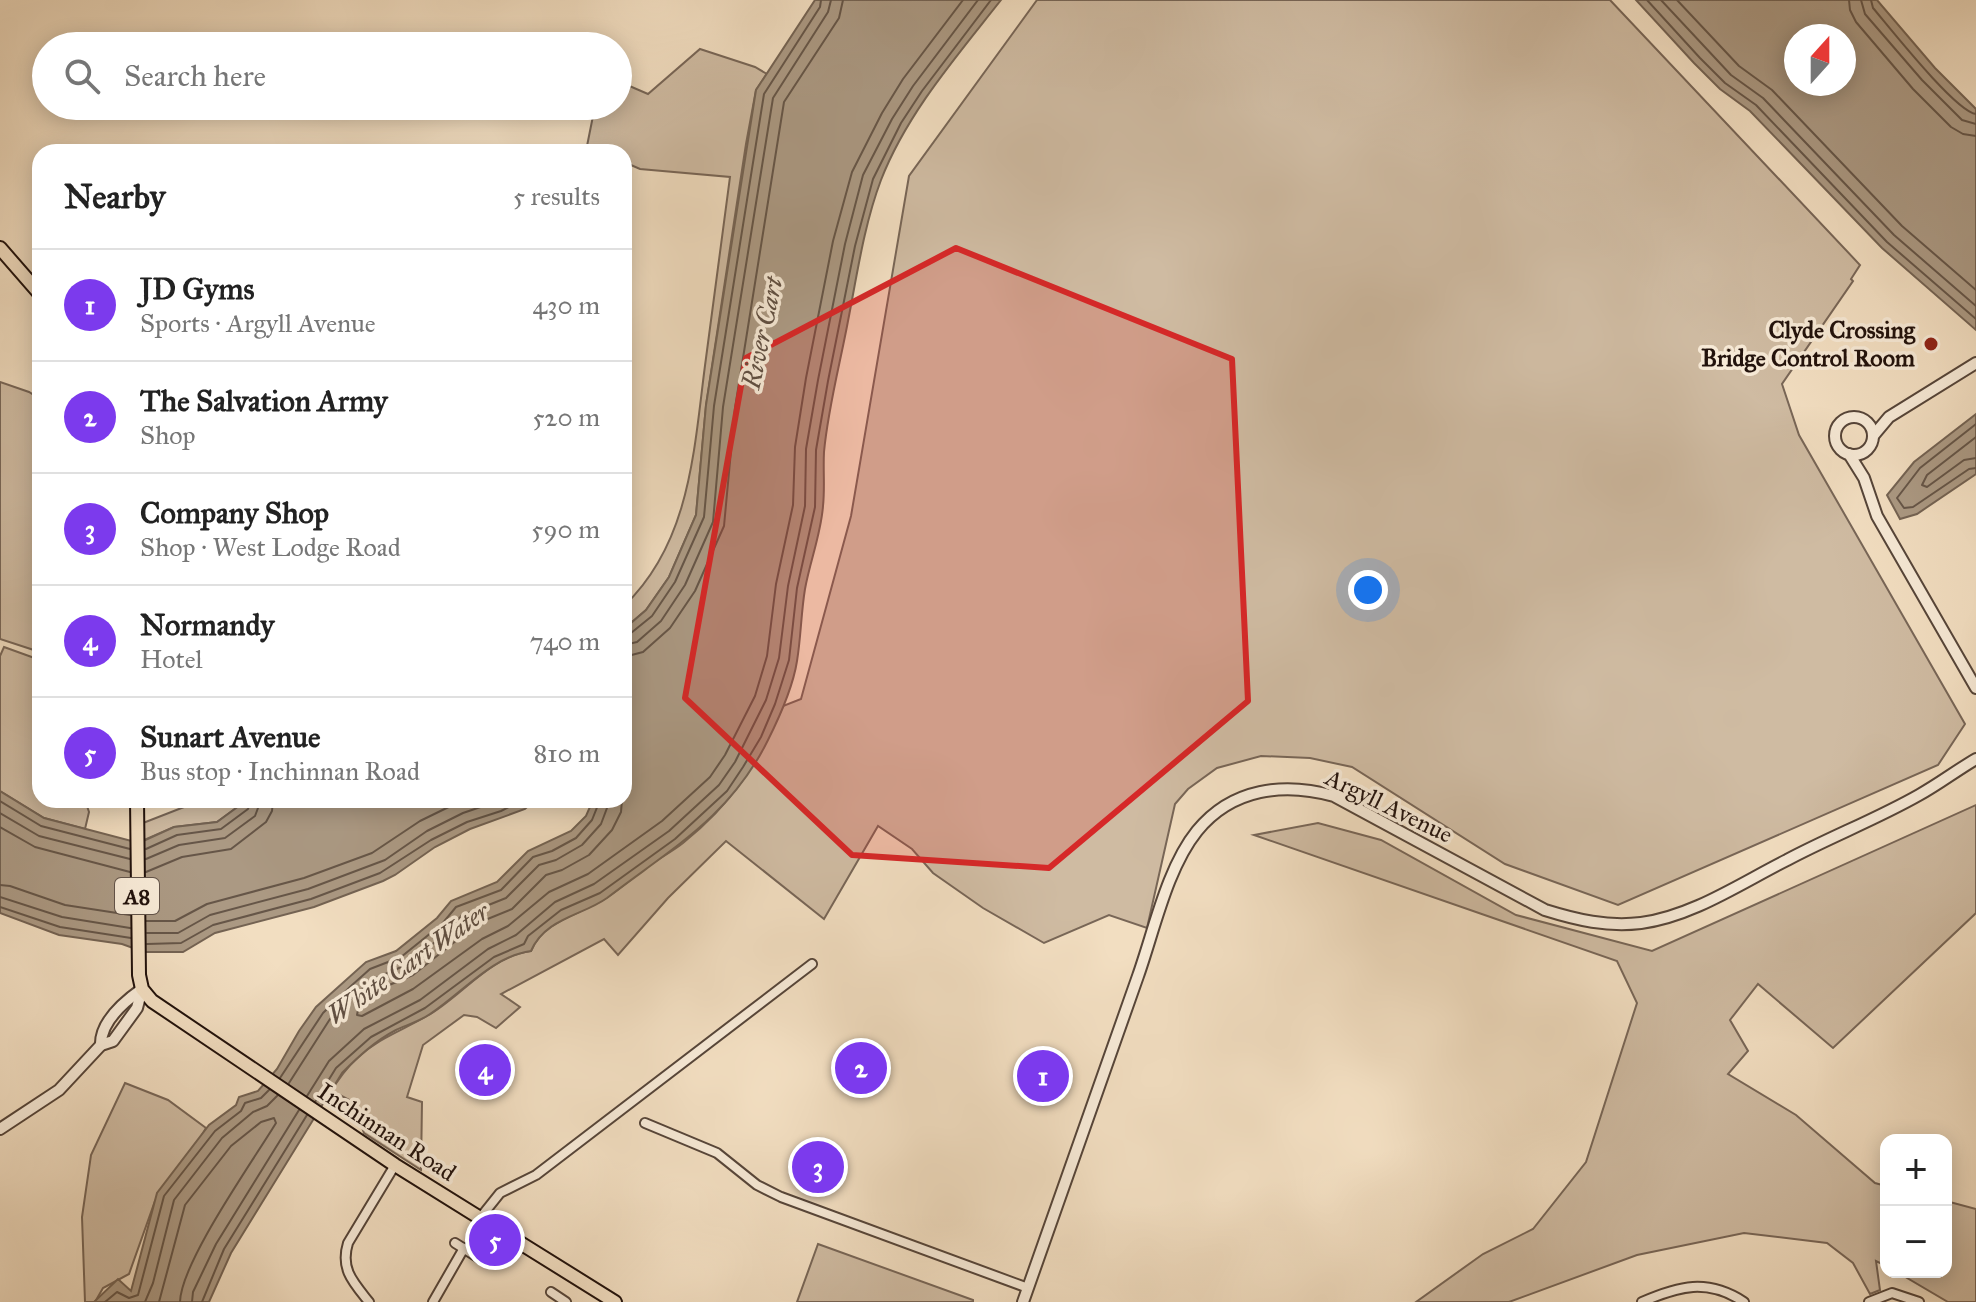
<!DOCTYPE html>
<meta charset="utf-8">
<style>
:root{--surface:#fff;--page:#f6f6f6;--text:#222;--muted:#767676;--line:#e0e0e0;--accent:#7c3aed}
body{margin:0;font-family:"IM FELL Great Primer",serif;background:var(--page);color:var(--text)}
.controls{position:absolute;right:24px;bottom:24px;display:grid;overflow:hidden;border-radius:16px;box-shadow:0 4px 20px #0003}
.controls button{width:72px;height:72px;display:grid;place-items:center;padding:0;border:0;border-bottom:2px solid var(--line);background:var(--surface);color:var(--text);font:40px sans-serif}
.compass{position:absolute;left:1784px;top:24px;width:72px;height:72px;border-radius:50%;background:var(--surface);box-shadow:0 4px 20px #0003;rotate:21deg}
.you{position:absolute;left:1368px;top:590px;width:28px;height:28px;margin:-20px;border:6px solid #fff;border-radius:50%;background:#1a73e8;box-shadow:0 0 0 12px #1a73e833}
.badge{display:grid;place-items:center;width:52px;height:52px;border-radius:50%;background:var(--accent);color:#fff;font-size:26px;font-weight:700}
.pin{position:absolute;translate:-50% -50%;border:4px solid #fff;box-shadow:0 2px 8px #0006}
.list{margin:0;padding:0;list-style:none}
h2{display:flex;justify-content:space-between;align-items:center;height:104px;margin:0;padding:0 32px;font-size:34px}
h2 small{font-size:26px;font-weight:400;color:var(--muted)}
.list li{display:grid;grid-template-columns:52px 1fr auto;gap:24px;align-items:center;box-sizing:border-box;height:112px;padding:0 32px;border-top:2px solid var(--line)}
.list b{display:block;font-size:30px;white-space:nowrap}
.list p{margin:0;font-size:26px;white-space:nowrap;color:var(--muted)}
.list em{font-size:26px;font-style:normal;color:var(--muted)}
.icon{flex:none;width:44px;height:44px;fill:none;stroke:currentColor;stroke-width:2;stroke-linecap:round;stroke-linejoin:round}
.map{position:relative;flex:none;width:1976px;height:1302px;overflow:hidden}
.search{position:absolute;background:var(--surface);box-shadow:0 4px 20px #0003;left:32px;top:32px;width:600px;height:88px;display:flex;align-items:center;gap:20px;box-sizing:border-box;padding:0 28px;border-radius:44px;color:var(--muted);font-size:30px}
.panel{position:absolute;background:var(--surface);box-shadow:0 4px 20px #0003;left:32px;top:144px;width:600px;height:664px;border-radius:24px}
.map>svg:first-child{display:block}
.green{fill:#cfbba2;stroke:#786657;stroke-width:2}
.water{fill:#ab9983;stroke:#746353;stroke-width:2;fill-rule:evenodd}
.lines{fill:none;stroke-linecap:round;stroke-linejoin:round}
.shore{stroke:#665648;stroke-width:2}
.minor-casing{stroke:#564539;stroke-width:12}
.tertiary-casing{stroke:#564539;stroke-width:14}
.primary-casing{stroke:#22120c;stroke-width:16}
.minor{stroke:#f7ead7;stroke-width:8}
.tertiary{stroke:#f7ead7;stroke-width:10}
.primary{stroke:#f2dec1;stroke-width:12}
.marked{fill:#d62828;fill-opacity:0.2;stroke:#d62828;stroke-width:6;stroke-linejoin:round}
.poi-dot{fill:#8f2418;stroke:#f7ead7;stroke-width:3}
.labels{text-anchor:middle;stroke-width:7;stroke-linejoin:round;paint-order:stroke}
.shield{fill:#f7ead7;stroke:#625349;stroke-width:2}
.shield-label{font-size:22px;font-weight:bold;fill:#22120c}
.poi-label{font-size:24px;font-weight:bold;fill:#22120c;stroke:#f7ead7;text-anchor:end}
.street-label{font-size:24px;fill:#22120c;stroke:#f7ead7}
.water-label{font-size:26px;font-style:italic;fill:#604f42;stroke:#f7ead7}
</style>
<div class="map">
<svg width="1976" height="1302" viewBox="0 0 1976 1302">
<rect width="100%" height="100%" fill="#f2dec1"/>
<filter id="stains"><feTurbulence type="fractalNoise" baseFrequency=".0025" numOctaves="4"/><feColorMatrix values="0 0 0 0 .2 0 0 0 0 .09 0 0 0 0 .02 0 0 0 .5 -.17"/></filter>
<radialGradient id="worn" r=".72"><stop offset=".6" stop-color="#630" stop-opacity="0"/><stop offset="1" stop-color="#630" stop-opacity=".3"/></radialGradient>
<g class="green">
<path d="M1037 0H1610L1860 265 1851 279 1853 281 1782 384 1799 435 1965 724 1938 765 1618 905 1505 864 1352 767 1310 758 1261 756 1217 768 1188 789 1175 804 1147 928 1109 915 1044 943 983 908 933 873 912 849 878 826 824 919 726 841 668 898 618 955 604 939 501 994 520 1007 496 1028 477 1017 464 1015 423 1045 407 1097 422 1102 421 1170 364 1133 353 1102 340 1095 328 1096C337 1081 346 1068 358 1057 379 1038 403 1030 427 1016 461 997 490 956 531 951 543 922 578 915 603 900 618 891 633 877 647 867 659 858 672 852 683 843 732 804 758 763 783 706L801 699 851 516 909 176Z"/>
<path d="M700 49 755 67 767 74 756 90 746 144 706 405 696 515 669 577 646 610 624 629V606C692 541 694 446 706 358 714 298 722 237 730 177L640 169 624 162V152H600L587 146 595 106H618V81L648 94Z"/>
<path d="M0 382 29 392 40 399V652L0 639Z"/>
<path d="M4 647 40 660V800H85L89 812 85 829 44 818 0 791V656Z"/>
<path d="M202 800H247L217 822 174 827 142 841 143 823Z"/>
<path d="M1976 805V913L1833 1048 1758 984 1730 1020 1748 1051 1728 1074 1796 1115 1875 1183 1886 1186V1266L1876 1261 1880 1290 1870 1294 1853 1263 1827 1243 1744 1233 1637 1255 1509 1302H1416L1483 1254 1533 1229 1586 1162 1637 1003 1617 961 1254 835 1318 823 1381 840 1516 915 1652 951Z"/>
<path d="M125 1083 168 1100 206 1128 197 1144 155 1201 129 1274 103 1288 95 1302H85L82 1217 91 1155Z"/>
<path d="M1946 1201 1976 1209V1302H1948L1897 1272H1946Z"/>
<path d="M818 1244 973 1300V1302H797Z"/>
</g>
<g class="water">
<path d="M815 0H1001C957 56 907 113 881 180 864 225 857 275 848 321 840 364 828 408 824 452 823 470 825 488 823 506 821 534 810 561 805 589 801 613 801 637 797 661 793 687 780 716 768 740 730 817 672 848 607 898 582 916 545 918 531 951 492 956 461 994 430 1014 420 1021 407 1025 396 1030 375 1041 358 1057 342 1073L231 1253 209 1302H94L118 1279 131 1291 157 1193 209 1125 236 1105 239 1097 258 1091 277 1069 299 1031 316 1007 366 962 396 951 437 918 451 901 497 882 528 851 571 831 586 816 593 800H624V629L646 610 669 577 696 515 706 405 756 90Z"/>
<path d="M1636 0H1877L1935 68 1976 109V330L1882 248 1750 111 1720 89 1694 63ZM1796 36H1844V84H1796Z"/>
<path d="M1976 414V474L1917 514 1900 519 1887 495 1914 462Z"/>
<path d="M0 791 44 818 139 843 174 827 217 822 247 800H535L525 809 470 829 435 847 395 875 383 881 314 907 215 933 183 952H144L122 944 59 935 0 913Z"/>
</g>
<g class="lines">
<g class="shore">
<path d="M1647 0 1700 58 1725 83 1756 105 1887 242 1976 319"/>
<path d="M1661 0 1731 75 1763 98 1894 235 1976 306"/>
<path d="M1677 0 1739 66 1772 90 1902 226 1976 290"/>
<path d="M1849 0 1850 10 1856 22 1913 89 1951 127 1963 134 1976 136"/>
<path d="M1861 0 1865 14 1922 80 1962 120 1976 124"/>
<path d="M1871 0 1873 8C1890 28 1956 112 1976 114"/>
<path d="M1976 424 1920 468 1897 498 1904 508 1913 507 1969 469 1976 468"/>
<path d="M1976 437 1927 475 1922 485 1927 487 1964 460 1976 458"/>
<path d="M624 635 631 633 652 616 675 582 704 517 714 406 764 94 820 7 821 0"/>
<path d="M624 645 637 642 661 621 685 585 713 522 723 407 773 98 828 12 831 0"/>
<path d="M624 657 643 652 670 628 695 591 724 526 735 408 784 102 839 18 843 0"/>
<path d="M622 800 621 812 612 830 589 855 562 870 546 875 512 909 468 927 457 940 413 975 382 988 358 1010 357 1015 362 1016 413 989 482 939 508 926 549 892 588 874 662 821 710 777 725 755 755 696 767 656 776 584 793 505 795 447 806 378 833 241 852 172 882 113 903 79 963 0"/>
<path d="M0 801 41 826 130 849"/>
<path d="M0 813 39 836 130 859"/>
<path d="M0 827 35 847 130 872"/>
<path d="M146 849 177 835 221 829 248 809 251 800"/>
<path d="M146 859 179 845 225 838 255 816 261 800"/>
<path d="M146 872 182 857 231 849 266 822 272 811 273 800"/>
<path d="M0 885 10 886 65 905 130 915"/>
<path d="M0 897 62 917 130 928"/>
<path d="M0 907 60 927 131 938"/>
<path d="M146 921H175L207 904 304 878 372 853 420 821 463 800"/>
<path d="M147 933H178L210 915 308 889 385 860 427 831 463 813 501 800"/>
<path d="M147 944 181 943 213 925 311 899 380 873 431 840 467 822 501 811 523 800"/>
<path d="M280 1078 323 1013 351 986 370 969 401 957 442 924 456 907 501 890 533 857 552 851 576 838 592 820 600 800"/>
<path d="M289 1083 330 1019 357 993 376 978 406 965 449 931 461 916 506 898 539 865 556 860 582 845 601 824 610 800"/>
<path d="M307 1096 329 1061 364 1029 420 1000 488 949 516 935 555 902 594 884 669 831 719 785 735 762 766 700 779 658 788 586 805 506 806 449 818 380 845 244 863 175 892 119 913 86 978 0"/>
<path d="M315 1102 336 1068 371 1037 425 1008 494 957 524 944 528 936 561 910 600 893 675 839 727 791 743 767 761 737 775 704 789 660 797 588 815 507 816 450 828 381 855 246 873 179 901 123 922 91 991 0"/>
<path d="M105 1302 117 1292 129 1298 138 1295 164 1196 215 1131 241 1111 245 1103 261 1098 269 1090"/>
<path d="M145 1302 153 1283 174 1200 222 1138 253 1112 267 1106 278 1095"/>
<path d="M159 1302 185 1205 231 1146 261 1122 274 1118 276 1123C253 1161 181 1262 180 1302"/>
<path d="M192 1302 193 1292 216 1244 299 1110"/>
<path d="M202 1302 224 1249 307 1115"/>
</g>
<defs>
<g id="minor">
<path d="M645 1123 717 1153 757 1185 781 1197 1028 1288"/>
<path d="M480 1218 500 1193 536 1175 812 964"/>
<path d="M455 1243 479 1258"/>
<path d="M551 1292 566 1302"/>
<path d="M369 1302C353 1282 340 1269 348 1243L395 1165"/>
<path d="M433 1302 464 1248"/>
<path d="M1642 1302C1679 1286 1707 1278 1744 1302"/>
<path d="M1869 1302 1892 1293 1919 1302"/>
</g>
<g id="tertiary">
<circle cx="1854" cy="436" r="19"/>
<path d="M1873 436 1889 417 1976 363"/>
<path d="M1849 454 1864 478 1877 516 1976 688"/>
<path d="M101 1045C100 1022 125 1001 142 989"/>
<path d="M0 1129 59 1090 101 1045 113 1041 137 1008 142 989"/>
<path d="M1023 1302C1062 1194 1100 1085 1138 976 1154 931 1167 868 1197 831 1232 788 1284 782 1334 796L1545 910C1577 920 1607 927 1641 923 1693 916 1741 883 1787 860 1830 837 1877 819 1919 795 1939 784 1957 770 1976 759"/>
</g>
<g id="primary">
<path d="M0 248 40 294"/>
<path d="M137 800 139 975 142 989 152 1001 395 1165 615 1302"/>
</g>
</defs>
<use href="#minor" class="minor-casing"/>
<use href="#tertiary" class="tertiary-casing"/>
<use href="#primary" class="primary-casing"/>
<use href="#minor" class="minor"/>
<use href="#tertiary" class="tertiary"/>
<use href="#primary" class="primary"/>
</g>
<path class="marked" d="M956 248 1232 359 1248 701 1049 868 852 855 685 698 746 358Z"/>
<circle class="poi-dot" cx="1931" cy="344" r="8"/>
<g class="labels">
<rect class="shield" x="115" y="878" width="44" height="36" rx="6"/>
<g class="shield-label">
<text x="137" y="904">A8</text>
</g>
<g class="poi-label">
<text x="1915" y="338">Clyde Crossing<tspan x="1915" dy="28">Bridge Control Room</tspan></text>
</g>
<g class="street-label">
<text transform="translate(1389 806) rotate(26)" y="8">Argyll Avenue</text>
<text transform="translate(387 1132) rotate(33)" y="8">Inchinnan Road</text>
</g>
<g class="water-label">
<text transform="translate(762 333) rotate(-78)" y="9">River Cart</text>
<text transform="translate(408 963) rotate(-35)" y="9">White Cart Water</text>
</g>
</g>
<rect width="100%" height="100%" filter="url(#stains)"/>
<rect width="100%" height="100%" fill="url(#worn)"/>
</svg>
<div class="controls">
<button>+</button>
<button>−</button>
</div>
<svg class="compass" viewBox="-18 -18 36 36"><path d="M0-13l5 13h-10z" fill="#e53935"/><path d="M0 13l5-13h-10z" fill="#767676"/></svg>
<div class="you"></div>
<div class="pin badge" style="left:1043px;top:1076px">1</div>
<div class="pin badge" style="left:861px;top:1068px">2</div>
<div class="pin badge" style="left:818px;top:1167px">3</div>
<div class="pin badge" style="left:485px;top:1070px">4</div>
<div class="pin badge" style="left:495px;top:1240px">5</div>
<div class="search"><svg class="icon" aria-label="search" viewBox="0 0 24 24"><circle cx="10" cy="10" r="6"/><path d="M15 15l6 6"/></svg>Search here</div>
<section class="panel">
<h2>Nearby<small>5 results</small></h2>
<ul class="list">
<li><span class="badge">1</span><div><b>JD Gyms</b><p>Sports · Argyll Avenue</p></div><em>430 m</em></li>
<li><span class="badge">2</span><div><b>The Salvation Army</b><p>Shop</p></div><em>520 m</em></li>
<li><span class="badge">3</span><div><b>Company Shop</b><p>Shop · West Lodge Road</p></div><em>590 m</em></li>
<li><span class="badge">4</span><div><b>Normandy</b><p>Hotel</p></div><em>740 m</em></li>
<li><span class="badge">5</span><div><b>Sunart Avenue</b><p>Bus stop · Inchinnan Road</p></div><em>810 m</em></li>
</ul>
</section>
</div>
